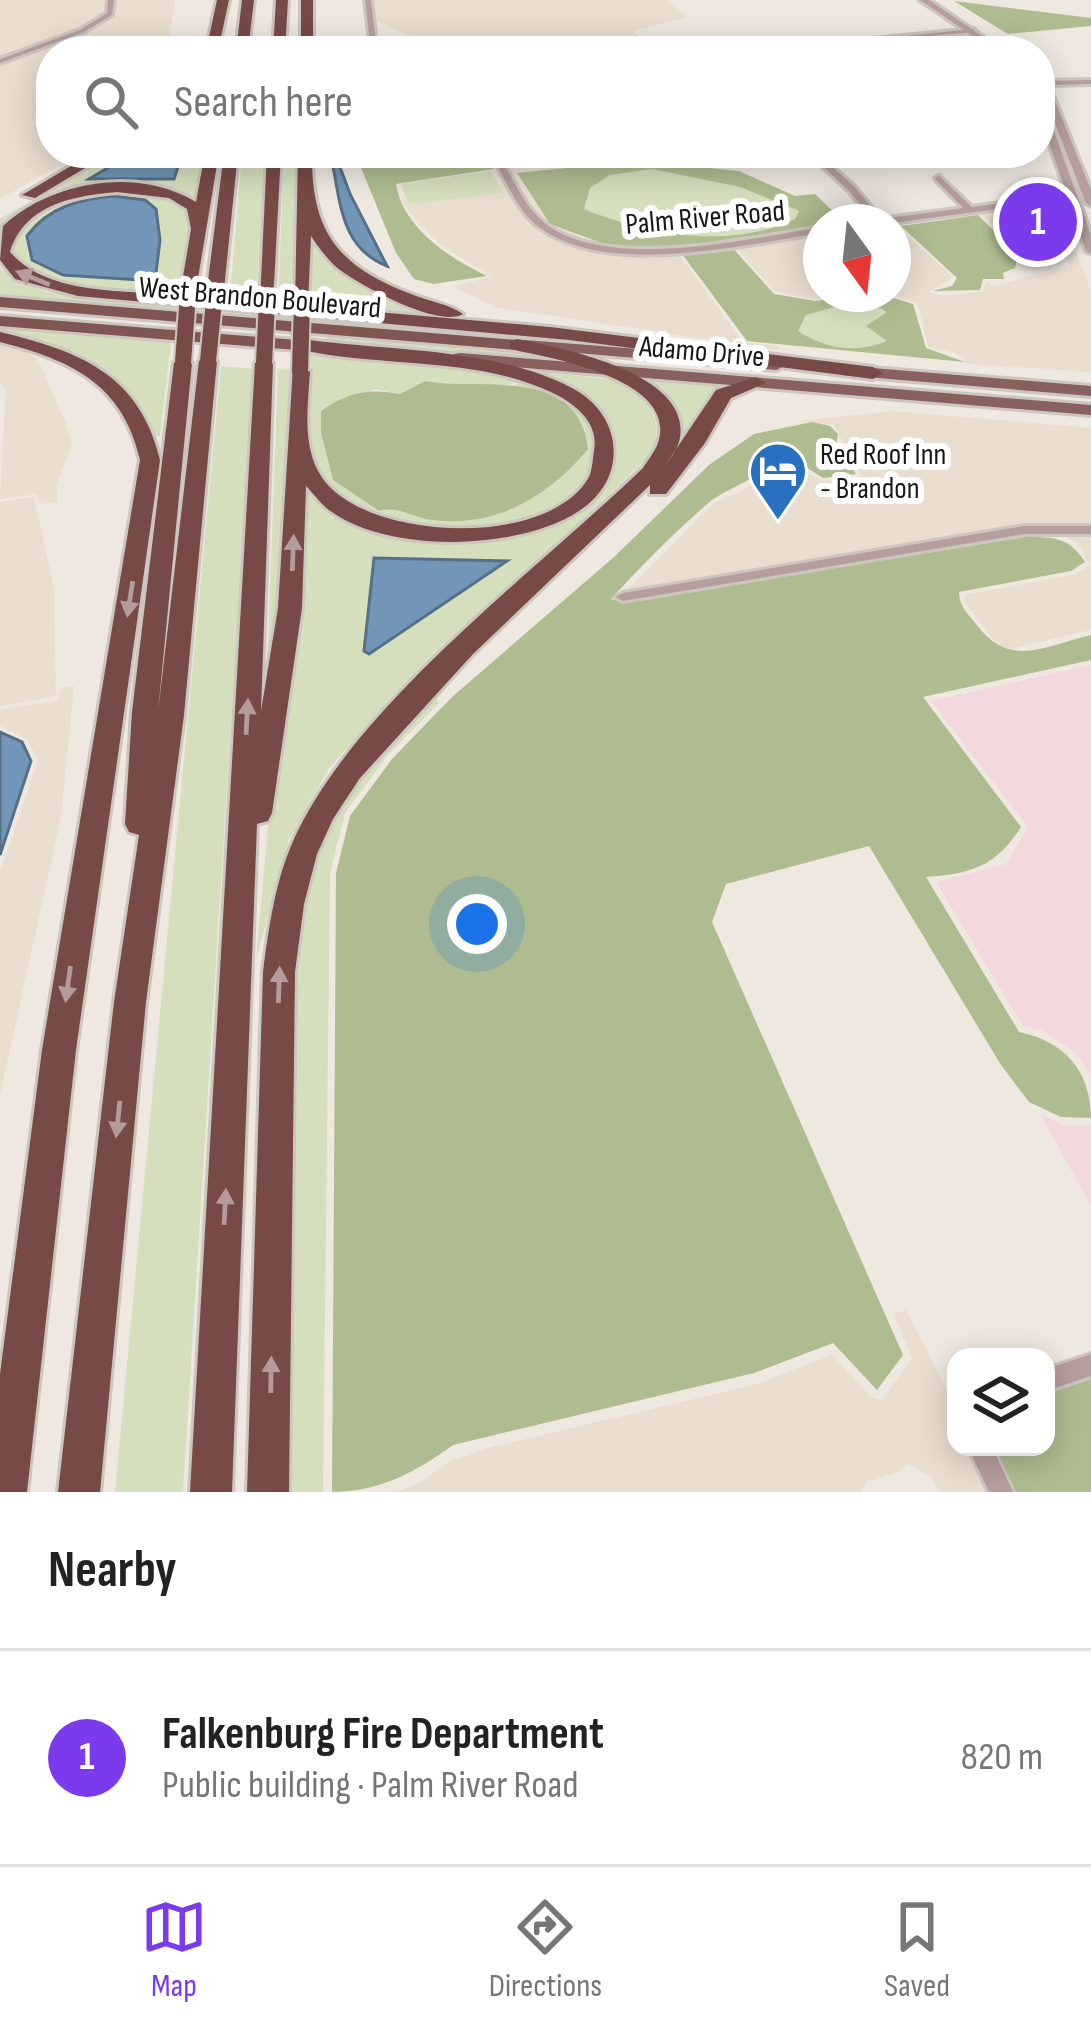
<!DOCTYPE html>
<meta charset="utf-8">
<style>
:root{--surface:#fff;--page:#f2f2f2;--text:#222;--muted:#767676;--line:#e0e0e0;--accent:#7c3aed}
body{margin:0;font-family:"Sofia Sans Condensed",sans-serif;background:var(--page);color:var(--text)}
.controls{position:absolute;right:36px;bottom:36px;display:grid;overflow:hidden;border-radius:24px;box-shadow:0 6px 30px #0003}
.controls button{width:108px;height:108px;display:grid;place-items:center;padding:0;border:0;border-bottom:3px solid var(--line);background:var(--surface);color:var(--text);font:60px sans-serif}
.compass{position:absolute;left:803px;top:204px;width:108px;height:108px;border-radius:50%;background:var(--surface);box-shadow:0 6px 30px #0003;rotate:165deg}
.you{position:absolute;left:477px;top:924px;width:42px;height:42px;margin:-30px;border:9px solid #fff;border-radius:50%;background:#1a73e8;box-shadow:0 0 0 18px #1a73e833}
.badge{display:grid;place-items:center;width:78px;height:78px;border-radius:50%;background:var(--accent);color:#fff;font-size:39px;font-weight:700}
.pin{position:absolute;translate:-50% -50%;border:6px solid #fff;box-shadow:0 3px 12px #0006}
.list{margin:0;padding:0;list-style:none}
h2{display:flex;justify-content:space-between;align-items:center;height:156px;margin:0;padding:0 48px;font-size:51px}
h2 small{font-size:39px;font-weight:400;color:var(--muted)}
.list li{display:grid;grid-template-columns:78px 1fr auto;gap:36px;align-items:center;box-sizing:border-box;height:216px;padding:0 48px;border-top:3px solid var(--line)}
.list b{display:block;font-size:45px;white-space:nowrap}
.list p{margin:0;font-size:39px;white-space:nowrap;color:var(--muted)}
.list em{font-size:39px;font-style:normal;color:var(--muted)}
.icon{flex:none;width:66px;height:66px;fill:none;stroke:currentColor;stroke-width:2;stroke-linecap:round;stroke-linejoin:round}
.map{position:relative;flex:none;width:1091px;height:1492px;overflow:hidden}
.search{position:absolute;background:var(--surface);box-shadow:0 6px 30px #0003;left:36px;right:36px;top:36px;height:132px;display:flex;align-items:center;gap:30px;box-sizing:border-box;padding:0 42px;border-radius:48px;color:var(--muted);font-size:45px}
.sheet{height:372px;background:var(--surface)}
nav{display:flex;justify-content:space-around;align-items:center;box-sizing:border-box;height:168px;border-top:3px solid var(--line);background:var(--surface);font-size:33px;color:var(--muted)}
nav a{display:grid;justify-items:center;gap:6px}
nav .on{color:var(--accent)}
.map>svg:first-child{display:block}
.built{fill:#e9ddcf;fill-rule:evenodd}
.industrial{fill:#f2d7dc}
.green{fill:#d5dfbe;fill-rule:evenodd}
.forest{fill:#afbc8f;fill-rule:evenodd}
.water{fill:#7196b7;stroke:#577086;stroke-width:3}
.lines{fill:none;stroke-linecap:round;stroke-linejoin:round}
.minor-casing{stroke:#ccc6bf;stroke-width:6}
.tertiary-casing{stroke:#ccc6bf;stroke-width:6}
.primary-casing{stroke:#ccc6bf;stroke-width:6}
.trunk-casing{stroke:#ccc6bf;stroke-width:6}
.motorway-casing{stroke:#ccc6bf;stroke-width:6}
.minor{fill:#b69e9c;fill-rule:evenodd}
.tertiary{fill:#b69e9c;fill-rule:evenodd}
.primary{fill:#89605e;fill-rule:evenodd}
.trunk{fill:#805552;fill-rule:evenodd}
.motorway{fill:#784a47;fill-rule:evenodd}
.motorway-bridge-casing{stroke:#ccc6bf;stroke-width:20;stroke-linecap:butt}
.motorway-bridge{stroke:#784a47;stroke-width:16}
.oneway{fill:#b59b9a}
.labels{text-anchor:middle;stroke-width:12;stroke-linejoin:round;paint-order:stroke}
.far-street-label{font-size:30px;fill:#191614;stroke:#fff}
.far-poi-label{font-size:30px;fill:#191614;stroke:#fff;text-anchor:start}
</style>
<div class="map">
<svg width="1091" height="1492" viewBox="0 0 1091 1492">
<rect width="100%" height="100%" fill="#eee8e0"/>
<g class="built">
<path d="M0 0H175L167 51H51V153H82L0 199Z"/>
<path d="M371 0H668L687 17 633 31 653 51H633L617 38 499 47 467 37 433 45 373 20Z"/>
<path d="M498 153H604L611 162 517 174 550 224 607 245 636 248 593 245 566 236 535 215Z"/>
<path d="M500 169 527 217 541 229 591 249 678 253 743 342 778 346 779 350 499 308 453 287 491 276 439 244 403 205 401 192 409 204 502 193 490 171Z"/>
<path d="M1056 200 1091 291V372L968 364 955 353 929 347 917 303 889 294H893V222ZM963 213 986 217 998 231 1023 239 1012 246 1061 249 1070 266 993 286 987 281 982 292 944 296 929 292 953 277 897 226 902 221Z"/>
<path d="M821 232V294H868L814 299 776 292 732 244Z"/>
<path d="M0 345 26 350 39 362 66 424 72 444 57 485V502L41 504 36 494 0 499 6 390 0 383Z"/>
<path d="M892 411 1091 428V526H1021L625 592 714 503 747 488 772 468 777 458 822 481 861 476 834 425 800 421Z"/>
<path d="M34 497 54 589 56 696 0 706V502Z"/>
<path d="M1058 534H1091V630L1010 649 997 644 965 602V595L1076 574 1090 565 1077 543Z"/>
<path d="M74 686 61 817 0 1095V872L38 760 27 739 0 726V710L56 701 62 688Z"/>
<path d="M906 1310 950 1397 946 1399 956 1421V1447H968L989 1492H940L931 1476 907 1464 901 1471 867 1482 861 1492H395L420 1483 448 1462 492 1447 757 1384 832 1355 871 1397 882 1400 912 1359 894 1314Z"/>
</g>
<g class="industrial">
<path d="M1091 665V1077L1076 1053 1041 1030 1023 1026 936 882 1006 864 1028 827 931 701Z"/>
<path d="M1041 1115 1064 1125 1091 1126V1206Z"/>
</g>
<g class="green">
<path d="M111 153H133L90 178 92 182 133 177 173 179 183 153H206L196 204C148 168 42 194 0 232V219Z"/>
<path d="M242 153H265L256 301 230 297Z"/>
<path d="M284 153H297L292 302H278Z"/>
<path d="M652 169 740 187 799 211 795 219C729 250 649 235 584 209L590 188 610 175Z"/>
<path d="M490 171 504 193 409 204 400 184Z"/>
<path d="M112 190 159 193 191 209 181 285H173L174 295 52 283 10 259 8 238 49 203Z"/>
<path d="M309 234C354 270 411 306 470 321L311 309Z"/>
<path d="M0 269 46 292 174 305 173 311 0 296Z"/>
<path d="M846 304H873L888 312 883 319 889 341C857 354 827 350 798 331L806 315Z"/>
<path d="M0 327 171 342 160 436 155 437C138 371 59 345 0 334Z"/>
<path d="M326 335 529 353 582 363 325 342Z"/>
<path d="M311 353C371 359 563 365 593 421 599 432 597 454 599 467 583 486 568 506 545 515 487 539 359 541 323 480 302 446 311 392 311 353ZM425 381 497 387 517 383 422 519 395 507 379 511 333 480 321 433 374 389 400 394Z"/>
<path d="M221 366 253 369 183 1492H115Z"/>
<path d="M278 369 290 370C287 472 287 572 267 673Z"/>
<path d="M526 370 623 381C649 402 666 421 651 455L397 695 329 768 289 840 256 959 300 477 358 525 506 535 586 499 603 421 522 374ZM375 559 469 563 500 559 364 651Z"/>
<path d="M651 381 716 386 687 441 682 440 674 405Z"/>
<path d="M437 696 438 704 387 756 345 813 330 873 323 1492H281L295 926 324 826 393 728Z"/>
</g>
<g class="forest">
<path d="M954 1 1091 18V26L1008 34Z"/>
<path d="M355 153H480L494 169 396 184C403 228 449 258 487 276L433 284 414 279 396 253Z"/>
<path d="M666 158 669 164 739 171 795 196 815 194 844 222 670 248 607 245 550 224 517 173ZM652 169 740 187 799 211 795 219C729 250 649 235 584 209L590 188 610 175Z"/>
<path d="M978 215 995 232 1019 239 1007 244 1017 259 1015 268 1003 273 1004 279H983L980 290 933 291 952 286 957 278 901 226Z"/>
<path d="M730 245 774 294 815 301 880 294 913 304 926 348 965 362 747 341 682 254ZM846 304H873L887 312 866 326 887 341C856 354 826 349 798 331L806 315Z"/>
<path d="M425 381C482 391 579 365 588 449 549 496 496 528 433 520 412 518 400 505 379 511L333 480 321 433V411C347 392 370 388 400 394Z"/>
<path d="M812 422 830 426 838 434 836 445 856 474 823 478 785 454 773 455C759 483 727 486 706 505 673 534 640 567 611 599L623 602 1025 537C1054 537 1069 537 1085 562L1071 571 959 592C959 606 968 614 977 625 1010 669 1044 646 1091 635V660L923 697 1021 827C996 866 972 874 926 877L1019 1032C1064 1041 1091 1071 1091 1118L1061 1117 1029 1102 1001 1065 869 846 726 884 712 922 903 1355 877 1390 833 1343 754 1373 453 1445C416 1472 379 1492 332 1492L336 873 350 816 392 759 452 697 614 557 709 465 754 434Z"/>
<path d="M1091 1379V1492H1013L991 1447H1046V1394Z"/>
</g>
<g class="water">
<path d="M133 153H183L174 179H89Z"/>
<path d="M337 159 350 194 387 266C341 248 341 204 332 162Z"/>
<path d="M114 196 145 200 156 209 160 240 155 281 63 275 32 260 27 236C48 207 80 199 114 196Z"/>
<path d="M374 558 507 561 369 654 364 651Z"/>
<path d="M0 732 22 742 31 761 0 855Z"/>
</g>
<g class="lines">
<defs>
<g id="minor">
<path d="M108 0H114L112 15 84 32 0 63V59L80 30 107 13Z"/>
<path d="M365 0H371L377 51H371Z"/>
<path d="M974 29 972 32 775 51H751Z"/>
<path d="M732 43 743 51H736L729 45Z"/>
<path d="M1091 80V84L1046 85 1042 83 1046 81Z"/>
<path d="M490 153H498C511 174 520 199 538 217 596 275 747 239 821 227V233C743 245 599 280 534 223 514 205 504 176 490 153Z"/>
<path d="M705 153H749L745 155H709Z"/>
<path d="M808 153H817L855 187 881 219 963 208 936 180 935 178 939 176 972 207 1073 193 1077 196 1073 199 893 223 874 222 849 191Z"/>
<path d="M1024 526H1091V534H1024L623 601 616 597 623 593Z"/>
<path d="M1091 1354V1376L1046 1391V1369Z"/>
<path d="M968 1447H992L1013 1492H989Z"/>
</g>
<g id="tertiary">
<path d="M920 0H929L1004 51H995Z"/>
<path d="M1040 71 1044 74 1091 190V206L1086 203 1040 85Z"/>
<path d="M1040 100 1044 103 1091 235V254L1086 251 1040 116Z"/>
</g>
<g id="primary">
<path d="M525 340 777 360 785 365 777 370 519 348 517 345Z"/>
<path d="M460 353 1091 405V415L454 362V354Z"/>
<path d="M848 366 1091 386V396L842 375 840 371Z"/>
</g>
<g id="trunk">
<path d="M0 297 517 340 525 345 517 350 0 307Z"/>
<path d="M0 316 309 341 317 346 309 351 0 326Z"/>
</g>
<g id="motorway">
<path d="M217 0H229L218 51H206Z"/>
<path d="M242 0H254L248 51H236Z"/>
<path d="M276 0H288L285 51H273Z"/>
<rect x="301" y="0" width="12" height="51"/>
<path d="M93 153H110L35 198 22 195Z"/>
<path d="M205 153H219L195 296 206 297 224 153H238L223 299 260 302 267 153H281L273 303 295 305 298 153H312C311 231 337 266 411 294 428 301 449 304 463 314 440 329 356 284 335 266 326 257 318 247 311 236L308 306 550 327 873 367 883 373 873 379 569 340 78 296 15 279 0 260 3 226C51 181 138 166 196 202ZM117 192 169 198 187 209 191 229 180 295C125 290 48 296 10 252 25 204 73 196 117 192Z"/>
<path d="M0 332C79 351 140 374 160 460L76 1050 27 1492H0V1374L42 1050 140 460C123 384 71 360 0 342Z"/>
<path d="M517 339C562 348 697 374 679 442 677 450 669 460 664 467L716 390 756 377 766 383 731 398 705 443 666 494H650V485L473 654 360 778 333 819 317 854 304 904 295 972 289 1492H247L263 972C269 927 275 881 294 839 355 705 535 572 643 468 647 461 655 452 658 443 679 379 551 358 510 349V341Z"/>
<path d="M309 340C393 351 493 348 570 387 623 413 630 478 579 511 520 550 391 554 332 512 322 506 314 494 306 486L302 608 272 813 268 821 257 824 232 1492H190L255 363 264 357 273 363 261 711 278 608 293 367 310 371C308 406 301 448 323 479 368 541 548 549 589 477 592 471 593 458 594 450 599 424 577 405 555 394 478 356 385 368 302 350L300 346Z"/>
<path d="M208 355 217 361 184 715 146 1002 100 1492H58L114 1002 139 835 129 832 125 824 132 712 174 363 183 357 192 363 158 712 199 361Z"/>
</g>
</defs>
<use href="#minor" class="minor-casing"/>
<use href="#tertiary" class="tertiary-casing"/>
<use href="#primary" class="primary-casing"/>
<use href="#trunk" class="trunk-casing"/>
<use href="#motorway" class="motorway-casing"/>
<use href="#minor" class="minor"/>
<use href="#tertiary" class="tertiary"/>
<use href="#primary" class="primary"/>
<use href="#trunk" class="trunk"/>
<use href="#motorway" class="motorway"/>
<defs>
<g id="motorway-bridge">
<path d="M208 361 214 301"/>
<path d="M183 363 188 294"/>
<path d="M264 363 267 300"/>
<path d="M300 371 302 303"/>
</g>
</defs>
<use href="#motorway-bridge" class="motorway-bridge-casing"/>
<use href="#motorway-bridge" class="motorway-bridge"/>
</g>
<defs><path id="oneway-solid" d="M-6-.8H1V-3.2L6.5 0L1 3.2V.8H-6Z" transform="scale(3)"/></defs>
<g class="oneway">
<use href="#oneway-solid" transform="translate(33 278) rotate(-158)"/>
<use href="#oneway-solid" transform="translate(293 553) rotate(-88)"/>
<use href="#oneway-solid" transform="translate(130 599) rotate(99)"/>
<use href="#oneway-solid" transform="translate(247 717) rotate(-87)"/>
<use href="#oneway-solid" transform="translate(68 984) rotate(98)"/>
<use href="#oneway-solid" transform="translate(279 985) rotate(-88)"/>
<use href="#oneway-solid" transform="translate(118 1119) rotate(96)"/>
<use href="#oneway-solid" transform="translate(225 1207) rotate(-87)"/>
<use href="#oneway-solid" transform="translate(271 1375) rotate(-89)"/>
</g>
<defs>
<symbol id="hotel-pin" viewBox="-11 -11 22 30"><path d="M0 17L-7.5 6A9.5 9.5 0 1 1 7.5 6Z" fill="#2a70c1" stroke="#fff"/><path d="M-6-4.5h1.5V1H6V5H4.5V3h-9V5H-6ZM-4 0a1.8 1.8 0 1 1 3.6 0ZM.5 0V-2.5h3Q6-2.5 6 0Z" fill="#fff"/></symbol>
</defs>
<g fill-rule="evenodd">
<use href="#hotel-pin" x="745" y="438" width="66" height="90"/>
</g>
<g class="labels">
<g class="far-street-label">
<text transform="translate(705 217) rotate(-5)" y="10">Palm River Road</text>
<text transform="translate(260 297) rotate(5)" y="10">West Brandon Boulevard</text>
<text transform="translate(702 351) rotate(5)" y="10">Adamo Drive</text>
</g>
<g class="far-poi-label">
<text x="820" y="464">Red Roof Inn<tspan x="820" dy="34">- Brandon</tspan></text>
</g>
</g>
</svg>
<div class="controls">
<button><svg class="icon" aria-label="layers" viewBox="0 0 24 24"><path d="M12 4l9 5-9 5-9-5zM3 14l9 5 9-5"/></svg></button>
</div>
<svg class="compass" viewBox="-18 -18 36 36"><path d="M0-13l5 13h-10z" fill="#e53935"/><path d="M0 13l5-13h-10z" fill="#767676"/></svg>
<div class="you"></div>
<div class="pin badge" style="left:1038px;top:222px">1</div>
<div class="search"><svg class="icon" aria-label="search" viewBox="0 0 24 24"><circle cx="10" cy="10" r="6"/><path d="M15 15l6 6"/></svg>Search here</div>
</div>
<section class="sheet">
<h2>Nearby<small></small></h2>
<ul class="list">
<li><span class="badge">1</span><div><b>Falkenburg Fire Department</b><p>Public building · Palm River Road</p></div><em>820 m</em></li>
</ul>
</section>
<nav>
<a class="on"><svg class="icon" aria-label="map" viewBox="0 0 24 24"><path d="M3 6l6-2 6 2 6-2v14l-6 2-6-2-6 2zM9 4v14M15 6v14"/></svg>Map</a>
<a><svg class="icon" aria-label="directions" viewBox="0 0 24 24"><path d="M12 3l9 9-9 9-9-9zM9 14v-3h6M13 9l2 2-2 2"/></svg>Directions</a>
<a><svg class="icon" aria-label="saved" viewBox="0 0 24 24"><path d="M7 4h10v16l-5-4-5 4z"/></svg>Saved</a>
</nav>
